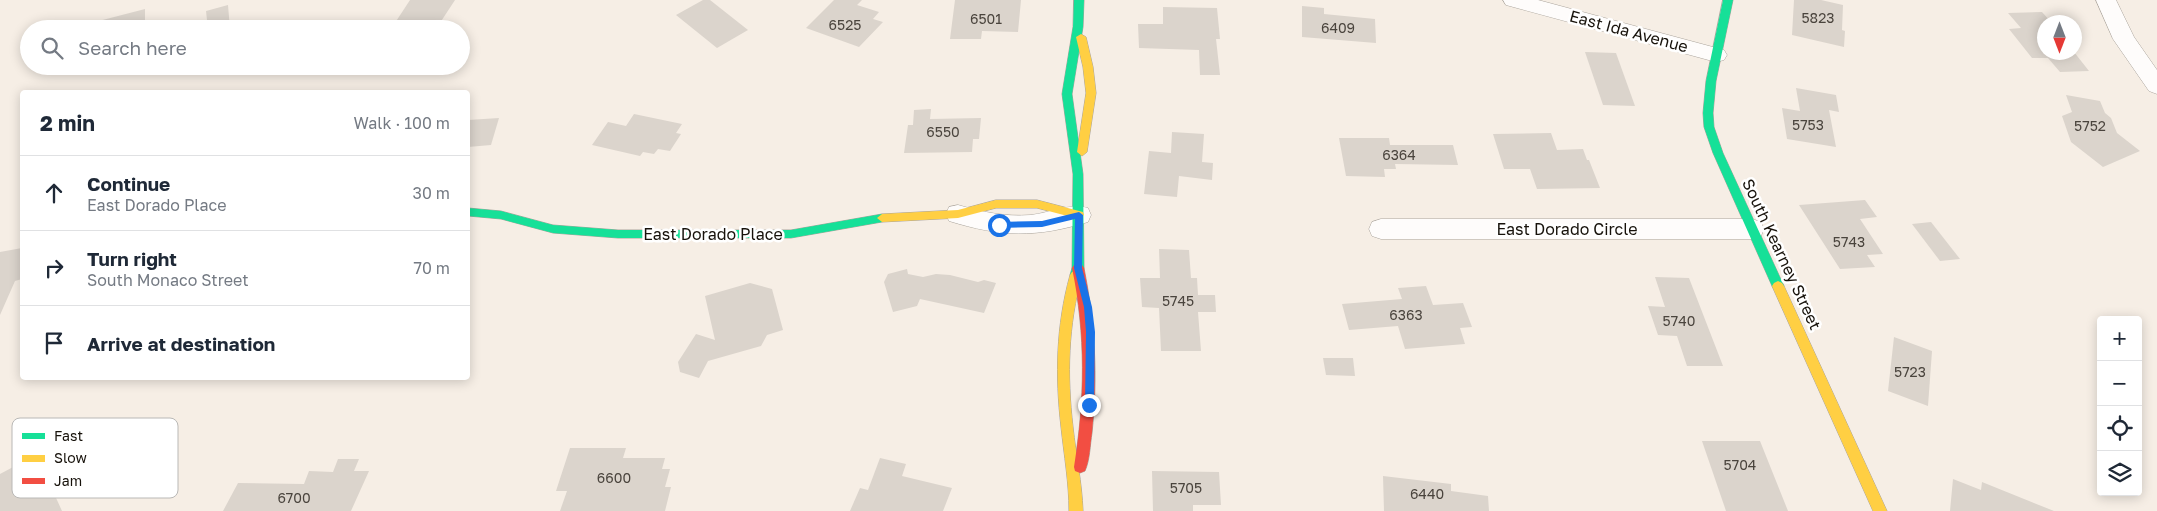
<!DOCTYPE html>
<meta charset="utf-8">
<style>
:root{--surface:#fff;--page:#f6f6f7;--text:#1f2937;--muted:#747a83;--line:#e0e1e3}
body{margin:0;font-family:"Golos Text",sans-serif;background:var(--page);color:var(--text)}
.controls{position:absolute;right:15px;bottom:15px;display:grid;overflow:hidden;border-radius:5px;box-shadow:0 2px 12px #0003}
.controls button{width:45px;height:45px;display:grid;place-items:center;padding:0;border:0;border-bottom:1px solid var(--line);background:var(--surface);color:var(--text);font:25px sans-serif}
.compass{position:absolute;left:2037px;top:15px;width:45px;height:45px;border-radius:50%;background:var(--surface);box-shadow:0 2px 12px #0003;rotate:180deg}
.stop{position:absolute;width:15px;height:15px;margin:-11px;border:4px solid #1a73e8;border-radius:50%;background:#fff}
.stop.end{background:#1a73e8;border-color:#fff;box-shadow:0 1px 5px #0008}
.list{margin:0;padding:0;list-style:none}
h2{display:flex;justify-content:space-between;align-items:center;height:65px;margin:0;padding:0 20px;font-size:21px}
h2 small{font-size:16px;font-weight:400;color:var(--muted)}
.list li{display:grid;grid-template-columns:32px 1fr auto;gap:15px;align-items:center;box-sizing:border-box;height:75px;padding:0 20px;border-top:1px solid var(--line)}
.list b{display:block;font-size:19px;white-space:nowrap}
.list p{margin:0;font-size:16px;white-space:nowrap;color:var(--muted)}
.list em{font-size:16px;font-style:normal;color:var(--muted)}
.icon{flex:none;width:28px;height:28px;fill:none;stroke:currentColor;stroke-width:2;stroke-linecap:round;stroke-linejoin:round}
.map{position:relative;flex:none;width:2157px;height:511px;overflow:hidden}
.search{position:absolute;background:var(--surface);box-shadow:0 2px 12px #0003;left:20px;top:20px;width:450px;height:55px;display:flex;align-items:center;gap:12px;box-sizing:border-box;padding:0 18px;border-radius:28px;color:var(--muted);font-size:19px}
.panel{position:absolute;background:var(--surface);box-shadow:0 2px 12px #0003;left:20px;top:90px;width:450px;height:290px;border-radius:5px}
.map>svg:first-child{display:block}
.building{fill:#dbd4cc}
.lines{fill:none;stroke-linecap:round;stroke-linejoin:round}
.street-casing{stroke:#aaa49c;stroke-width:1}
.fast-casing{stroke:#aaa49c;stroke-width:1}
.slow-casing{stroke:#aaa49c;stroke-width:1}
.jam-casing{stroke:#aaa49c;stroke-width:1}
.street{fill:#fefcfb;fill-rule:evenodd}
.fast{fill:#16e098;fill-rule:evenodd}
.slow{fill:#ffcf43;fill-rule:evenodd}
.jam{fill:#f24e42;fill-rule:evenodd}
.route{fill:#1a73e8}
.labels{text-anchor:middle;stroke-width:5;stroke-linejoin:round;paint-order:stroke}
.number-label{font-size:14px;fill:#4a443d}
.street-label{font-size:16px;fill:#17120b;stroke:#fff}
.key{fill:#fff;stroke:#b9b8b6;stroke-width:1}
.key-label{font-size:14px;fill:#17120b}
</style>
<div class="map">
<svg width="2157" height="511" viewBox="0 0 2157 511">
<rect width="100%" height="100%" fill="#f6eee5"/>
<g class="building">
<path d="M410 0H455L436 29H391Z"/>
<path d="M703 0H710L748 30 717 48 676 15Z"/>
<path d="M834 0H862L857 5 879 12 873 19 883 22 859 47 806 28Z"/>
<path d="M955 0H1021L1018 32 982 31 981 39H950Z"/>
<path d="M1794 0H1821L1843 5 1842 30 1845 31 1844 47 1792 35Z"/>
<path d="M228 5 230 29H208L206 11Z"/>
<path d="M1302 6 1324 8V14L1375 19 1376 43 1302 37Z"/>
<path d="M1163 7 1217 8 1220 39H1216L1220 75H1200L1199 50 1139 48 1138 24H1163Z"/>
<path d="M145 9V29H92L91 23Z"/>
<path d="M2042 12 2051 22H2044V52H2074L2089 71 2060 72 2048 58H2032L2009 29 2021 28 2008 13Z"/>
<path d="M1585 52 1616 53 1635 106 1603 105Z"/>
<path d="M1796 88 1836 95 1839 112 1829 110 1836 147 1787 139 1782 108 1800 111Z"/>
<path d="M2066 95 2100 101 2105 113 2111 118 2117 133 2140 151 2103 167 2071 142 2062 116 2072 112Z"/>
<path d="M931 109 930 119 981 118 979 139H973L972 152 904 153 908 125H913L914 110Z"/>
<path d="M634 114 682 124 676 133 681 134 670 151 658 149 654 154 643 152 640 156 592 145 608 122 626 126Z"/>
<path d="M499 118 491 145 468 147V120Z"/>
<path d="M1172 132 1204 134 1202 162 1213 163 1212 180 1179 176 1177 197 1144 194 1149 151 1171 153Z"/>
<path d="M1551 133 1557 150 1583 149 1587 160H1589L1600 188 1537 189 1530 169H1504L1493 134Z"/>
<path d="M1339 138H1389L1390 145H1453L1458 165 1395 164 1396 169H1384L1385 177 1346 176Z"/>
<path d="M1865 200 1877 217 1860 219 1883 254 1867 255 1875 267 1840 269 1799 205Z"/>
<path d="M1931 222 1960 259 1940 261 1912 224Z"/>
<path d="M22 248V279L15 281 0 315V252Z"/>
<path d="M1159 249 1189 250 1191 278H1197L1198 295H1215L1216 312H1198L1201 351H1161L1159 308 1142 307 1140 278H1160Z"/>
<path d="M907 269 908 274 923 277 936 274 950 275 978 282 984 280 996 283 984 313 920 299 917 306 893 312 884 282 888 274Z"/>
<path d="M1655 277 1689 278 1723 366H1687L1677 336 1658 335 1648 306 1665 307Z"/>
<path d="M750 283 772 289 783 330 767 335 761 346 708 361 699 378 680 372 678 362 696 334 715 340 705 296Z"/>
<path d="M1426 286 1433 305 1463 303 1472 327 1460 328 1465 344 1405 349 1398 326 1349 330 1342 304 1402 299 1398 288Z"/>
<path d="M1894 337 1932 351 1928 406 1888 391Z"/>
<path d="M1323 358H1353L1355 376 1326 375Z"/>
<path d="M1702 441H1760L1788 511H1726Z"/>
<path d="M570 448H626L623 458H665L662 469H670L665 487H671L665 511H560L567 491H556Z"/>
<path d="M45 450 61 484 52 489 62 511H0V474Z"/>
<path d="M880 458 906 464 902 476 952 488 943 511H850L860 488 868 490Z"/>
<path d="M338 459H359L354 471H369L351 511H223L238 483 304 484 309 471 333 472Z"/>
<path d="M1152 471 1219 472 1221 505H1193V511H1153Z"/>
<path d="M1383 476 1451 484V491L1488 496 1489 511H1384Z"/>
<path d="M1953 479 1981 490 1982 482 2054 511H1950Z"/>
</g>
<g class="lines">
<defs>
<g id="street">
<path d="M1503 0H1538L1724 50 1727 55 1724 60 1716 62 1506 5Z"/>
<path d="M2096 0H2116L2134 37 2157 70V94L2149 91 2113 39Z"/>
<path d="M958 205C982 212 1005 217 1031 215 1049 213 1070 203 1088 208L1091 215 1088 222C1035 238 1001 237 949 221L946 214 949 207Z"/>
<path d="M1381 219H1752L1761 222 1764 229 1761 236 1752 239H1381L1372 236 1369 229 1372 222Z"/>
</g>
<g id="fast">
<path d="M1074 0H1084L1083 27 1072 94 1083 174 1084 268 1080 278H1072L1070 275 1072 268 1073 174 1062 94 1073 27Z"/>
<path d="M1723 0H1733L1716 81 1713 113 1714 127 1723 153 1784 286 1782 289H1774L1772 286 1713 153 1704 127 1703 113 1706 81Z"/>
<path d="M468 208 501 211 553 225 618 230H791L882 214 887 218 882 222 791 238H618L553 233 501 219 468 216Z"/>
</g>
<g id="slow">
<path d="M1081 34 1086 37 1093 67 1096 93 1087 152 1082 156 1077 152 1086 93 1083 67 1076 37Z"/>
<path d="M996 200H1037L1083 212 1084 215 1079 219 1037 208H996L958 218 882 222 877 218 882 214 958 210Z"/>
<path d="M1076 270 1080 272 1082 275C1068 326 1067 375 1073 427 1076 455 1082 483 1083 511H1069C1069 483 1064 455 1061 427 1055 375 1056 326 1070 275L1072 272Z"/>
<path d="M1778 281 1782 283 1784 286 1887 511H1873L1772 286 1774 283Z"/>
</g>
<path id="jam" d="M1078 263 1082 265 1084 268C1095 323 1098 377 1092 433 1090 445 1090 460 1085 471L1080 473 1075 471 1074 467C1085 400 1086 335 1072 268L1074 265Z"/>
</defs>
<use href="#street" class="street-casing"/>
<use href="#fast" class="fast-casing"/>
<use href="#slow" class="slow-casing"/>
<use href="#jam" class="jam-casing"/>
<use href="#street" class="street"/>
<use href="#fast" class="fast"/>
<use href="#slow" class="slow"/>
<use href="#jam" class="jam"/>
</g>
<path class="route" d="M1079 212 1083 215 1082 268 1092 307 1095 332 1094 405 1089 409 1085 405 1086 332 1084 307 1074 268 1075 219 1042 227 999 228 995 225 999 222 1042 221Z"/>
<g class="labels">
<g class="number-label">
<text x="1818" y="23">5823</text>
<text x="986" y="24">6501</text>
<text x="845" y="30">6525</text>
<text x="1338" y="33">6409</text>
<text x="1808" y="130">5753</text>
<text x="2090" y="131">5752</text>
<text x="943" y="137">6550</text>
<text x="1399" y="160">6364</text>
<text x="1849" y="247">5743</text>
<text x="1178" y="306">5745</text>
<text x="1406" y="320">6363</text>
<text x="1679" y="326">5740</text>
<text x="1910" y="377">5723</text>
<text x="1740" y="470">5704</text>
<text x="614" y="483">6600</text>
<text x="1186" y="493">5705</text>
<text x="1427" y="499">6440</text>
<text x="294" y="503">6700</text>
</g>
<g class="street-label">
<text transform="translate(1629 31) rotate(15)" y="6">East Ida Avenue</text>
<text x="1567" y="235">East Dorado Circle</text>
<text x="713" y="240">East Dorado Place</text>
<text transform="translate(1782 254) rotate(65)" y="6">South Kearney Street</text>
</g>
</g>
<rect x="12" y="418" width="166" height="80" rx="8" class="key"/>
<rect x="22" y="433" width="23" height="6" fill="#16e098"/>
<rect x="22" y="455" width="23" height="7" fill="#ffcf43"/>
<rect x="22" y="478" width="23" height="6" fill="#f24e42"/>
<g class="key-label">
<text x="54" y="441">Fast</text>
<text x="54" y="463">Slow</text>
<text x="54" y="486">Jam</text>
</g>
</svg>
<div class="controls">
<button>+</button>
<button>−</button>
<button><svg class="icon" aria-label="locate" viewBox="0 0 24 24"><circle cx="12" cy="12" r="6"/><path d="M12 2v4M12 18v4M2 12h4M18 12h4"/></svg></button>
<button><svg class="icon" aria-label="layers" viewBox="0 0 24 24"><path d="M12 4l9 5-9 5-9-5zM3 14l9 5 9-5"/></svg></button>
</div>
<svg class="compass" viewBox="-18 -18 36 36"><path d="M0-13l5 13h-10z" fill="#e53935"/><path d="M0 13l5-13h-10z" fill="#747a83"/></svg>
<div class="stop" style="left:999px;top:225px"></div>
<div class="stop end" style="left:1089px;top:405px"></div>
<div class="search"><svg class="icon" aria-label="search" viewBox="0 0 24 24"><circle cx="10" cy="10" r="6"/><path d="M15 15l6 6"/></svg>Search here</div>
<section class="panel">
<h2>2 min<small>Walk · 100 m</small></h2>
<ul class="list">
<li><svg class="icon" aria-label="ahead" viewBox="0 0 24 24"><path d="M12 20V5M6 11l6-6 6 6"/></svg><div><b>Continue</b><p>East Dorado Place</p></div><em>30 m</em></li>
<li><svg class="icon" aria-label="right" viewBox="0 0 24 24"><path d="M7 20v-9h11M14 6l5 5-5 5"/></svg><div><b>Turn right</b><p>South Monaco Street</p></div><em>70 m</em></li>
<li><svg class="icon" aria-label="arrive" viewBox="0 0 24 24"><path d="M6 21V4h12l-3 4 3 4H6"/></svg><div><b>Arrive at destination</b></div></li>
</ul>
</section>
</div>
